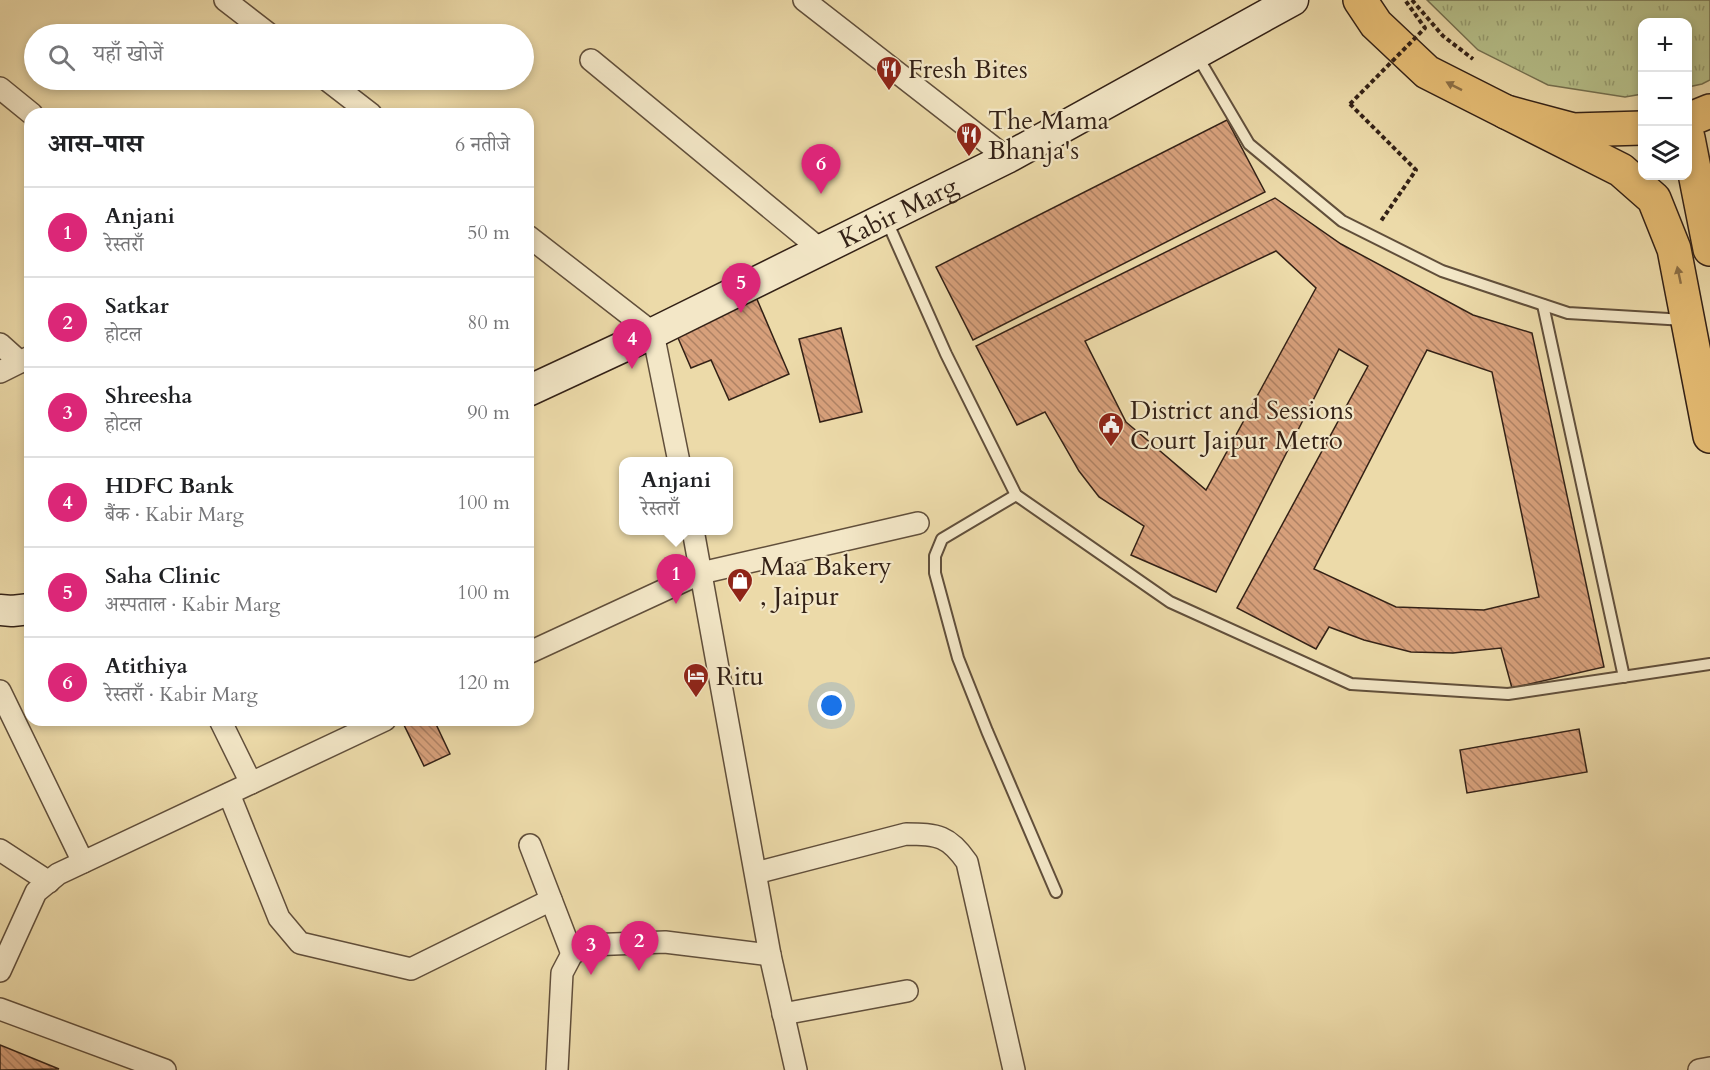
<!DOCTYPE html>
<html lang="hi">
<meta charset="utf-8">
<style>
:root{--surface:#fff;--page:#f6f6f6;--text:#202124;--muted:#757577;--line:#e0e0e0;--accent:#db2777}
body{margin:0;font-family:Cardo,"Noto Serif Devanagari",serif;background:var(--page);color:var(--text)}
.controls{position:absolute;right:18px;top:18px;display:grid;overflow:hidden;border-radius:12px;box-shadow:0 3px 9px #0003}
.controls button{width:54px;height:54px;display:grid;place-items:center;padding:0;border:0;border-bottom:2px solid var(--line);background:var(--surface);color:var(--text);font:30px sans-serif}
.you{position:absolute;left:832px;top:706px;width:21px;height:21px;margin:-15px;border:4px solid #fff;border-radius:50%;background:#1a73e8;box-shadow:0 0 0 9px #1a73e833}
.badge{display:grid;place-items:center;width:39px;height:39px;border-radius:50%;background:var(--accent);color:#fff;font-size:20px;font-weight:700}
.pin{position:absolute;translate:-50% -50px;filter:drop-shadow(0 2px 3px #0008)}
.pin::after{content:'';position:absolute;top:32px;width:21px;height:18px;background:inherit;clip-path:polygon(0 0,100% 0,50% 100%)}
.popup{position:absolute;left:619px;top:457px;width:114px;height:78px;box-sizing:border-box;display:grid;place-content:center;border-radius:12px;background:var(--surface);filter:drop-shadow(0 2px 4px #0005);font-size:20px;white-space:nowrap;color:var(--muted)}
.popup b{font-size:22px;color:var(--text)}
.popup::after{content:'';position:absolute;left:50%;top:100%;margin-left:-12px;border:12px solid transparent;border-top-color:var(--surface)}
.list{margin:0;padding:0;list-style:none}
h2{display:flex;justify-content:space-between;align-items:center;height:78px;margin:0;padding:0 24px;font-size:26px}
h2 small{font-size:20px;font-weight:400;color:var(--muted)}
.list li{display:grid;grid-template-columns:39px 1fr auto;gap:18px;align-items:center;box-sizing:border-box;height:90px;padding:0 24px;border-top:2px solid var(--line)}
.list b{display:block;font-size:22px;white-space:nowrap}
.list p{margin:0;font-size:20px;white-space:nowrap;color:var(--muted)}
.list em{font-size:20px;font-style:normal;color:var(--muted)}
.icon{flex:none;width:33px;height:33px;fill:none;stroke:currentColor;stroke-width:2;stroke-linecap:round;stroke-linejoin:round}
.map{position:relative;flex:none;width:1710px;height:1070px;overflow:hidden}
.search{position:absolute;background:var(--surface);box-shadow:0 3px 9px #0003;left:24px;top:24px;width:510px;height:66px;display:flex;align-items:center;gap:15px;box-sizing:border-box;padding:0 21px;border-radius:33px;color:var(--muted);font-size:22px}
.panel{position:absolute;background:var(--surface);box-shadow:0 3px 9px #0003;left:24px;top:108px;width:510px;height:618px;border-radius:18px}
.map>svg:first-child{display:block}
.grass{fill:url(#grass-tufts);stroke:#747050;stroke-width:1.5}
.building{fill:url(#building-back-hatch);stroke:#332116;stroke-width:1.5;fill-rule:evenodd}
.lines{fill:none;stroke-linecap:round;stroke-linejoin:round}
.lane-casing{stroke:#614f3b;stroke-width:14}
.street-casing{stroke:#614f3b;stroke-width:24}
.secondary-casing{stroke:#332116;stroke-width:33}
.primary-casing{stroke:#332116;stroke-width:36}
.path{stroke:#332116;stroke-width:4;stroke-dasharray:4.5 3;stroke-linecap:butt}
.lane{stroke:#f3e7c7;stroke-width:10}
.street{stroke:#f3e7c7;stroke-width:21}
.secondary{stroke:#f3e7c7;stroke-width:30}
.primary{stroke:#e6bd74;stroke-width:33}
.path-bridge{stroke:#332116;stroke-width:4;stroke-dasharray:4.5 3;stroke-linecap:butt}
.oneway{fill:#8c6f45}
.labels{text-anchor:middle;stroke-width:4.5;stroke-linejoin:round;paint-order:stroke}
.poi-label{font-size:26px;fill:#332116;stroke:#f3e7c7;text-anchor:start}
.street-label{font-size:26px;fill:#332116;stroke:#f3e7c7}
</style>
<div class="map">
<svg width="1710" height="1070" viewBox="0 0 1710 1070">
<defs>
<pattern id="grass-tufts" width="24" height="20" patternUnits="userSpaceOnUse" patternTransform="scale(1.5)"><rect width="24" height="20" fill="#b6c08a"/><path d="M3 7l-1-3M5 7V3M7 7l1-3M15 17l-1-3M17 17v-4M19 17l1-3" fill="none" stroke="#959c70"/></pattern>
<pattern id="building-back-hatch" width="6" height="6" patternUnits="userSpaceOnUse" patternTransform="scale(1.5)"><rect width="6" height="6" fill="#d7a07b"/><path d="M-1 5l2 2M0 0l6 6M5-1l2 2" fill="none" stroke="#af8264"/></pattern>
</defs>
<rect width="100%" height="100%" fill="#ecdaa9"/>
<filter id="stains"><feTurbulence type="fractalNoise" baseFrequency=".00333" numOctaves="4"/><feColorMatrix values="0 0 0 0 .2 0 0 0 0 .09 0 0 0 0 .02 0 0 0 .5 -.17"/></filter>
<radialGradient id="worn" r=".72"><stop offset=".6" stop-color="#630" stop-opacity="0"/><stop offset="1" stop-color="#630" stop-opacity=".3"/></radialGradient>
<path class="grass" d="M1427 0H1710V80L1702 84 1688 87V22H1642V94L1625 97 1548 85 1478 50Z"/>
<g class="building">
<path d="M1227 120 1265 192 973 340 936 267Z"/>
<path d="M1275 198 1341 244 1473 315 1532 333 1604 667 1512 688 1501 648 1453 653 1411 652 1364 640 1329 627 1316 649 1237 608 1368 366 1339 349 1216 592 1131 555 1144 526 1099 497 1079 471 1045 412 1017 425 976 346ZM1276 251 1316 288 1206 490 1126 422 1085 341ZM1427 350 1492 372 1539 597 1484 610 1396 607 1314 569Z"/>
<path d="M756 297 789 374 729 400 711 360 691 368 675 331Z"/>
<path d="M841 328 862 412 820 422 799 339Z"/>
<path d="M414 720H434L450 754 424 766 404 725Z"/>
<path d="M1579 729 1587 772 1467 793 1460 750Z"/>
<path d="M0 1045 59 1069 0 1070Z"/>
</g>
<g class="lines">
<defs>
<g id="lane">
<path d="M1196 54 1249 144 1342 221 1442 271 1568 313 1685 320"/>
<path d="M886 219 946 354 1016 495 1170 602 1351 684 1508 694 1710 664"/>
<path d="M1543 305 1624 677"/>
<path d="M1016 495 942 539 935 556V573L958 658 987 731 1056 892"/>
</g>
<g id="street">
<path d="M225 0 269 34"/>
<path d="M804 0 1007 158"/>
<path d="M591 60 821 250"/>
<path d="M327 80 371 114"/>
<path d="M0 88 32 114"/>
<path d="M528 236 653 333 679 462"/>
<path d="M0 344 20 362"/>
<path d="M0 372 30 357"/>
<path d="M693 530 770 955 796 1070"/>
<path d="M528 653 701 573 918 523"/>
<path d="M0 691 83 862"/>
<path d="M220 720 251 783"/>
<path d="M229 794 279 918 300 943 411 969 551 900"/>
<path d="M530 845 572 954"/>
<path d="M0 850 49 882"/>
<path d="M756 873 906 834C938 834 949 836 967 862L1014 1070"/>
<path d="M0 971 36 892 58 874 385 720"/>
<path d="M0 1009 165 1070"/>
<path d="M783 1014 907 991"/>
<path d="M557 1070 562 973 572 954 588 945 665 942 770 955"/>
<path d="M1699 1070 1710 1068"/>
</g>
<g id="secondary">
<path id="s1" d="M528 391 653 333 1007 158 1293 0"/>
<path d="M0 610 12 611 30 609"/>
</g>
<g id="primary">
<path d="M1360 0 1376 24 1427 72 1506 112 1573 130 1642 128"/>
<path d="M1506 112 1621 170 1654 199 1674 249 1710 436"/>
<path d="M1688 120 1710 111"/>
<path d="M1688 138 1710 249"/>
</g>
</defs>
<use href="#lane" class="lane-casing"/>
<use href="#street" class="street-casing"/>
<use href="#secondary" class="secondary-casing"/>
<use href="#primary" class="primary-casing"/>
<g class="path">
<path d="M1412 0 1443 36 1473 59"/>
<path d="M1350 104 1416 170 1381 221"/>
</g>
<use href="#lane" class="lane"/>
<use href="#street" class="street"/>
<use href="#secondary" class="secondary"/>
<use href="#primary" class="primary"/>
<path class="path-bridge" d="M1350 104 1425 28 1405 0"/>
</g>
<defs><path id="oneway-solid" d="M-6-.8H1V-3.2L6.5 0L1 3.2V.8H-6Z" transform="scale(1.5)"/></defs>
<g class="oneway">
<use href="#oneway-solid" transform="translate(1454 86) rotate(-153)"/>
<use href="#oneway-solid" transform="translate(1679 275) rotate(-102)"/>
</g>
<defs>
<symbol id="restaurant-pin" viewBox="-11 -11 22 30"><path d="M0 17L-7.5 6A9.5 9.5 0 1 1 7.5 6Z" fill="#8f2418" stroke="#f3e7c7"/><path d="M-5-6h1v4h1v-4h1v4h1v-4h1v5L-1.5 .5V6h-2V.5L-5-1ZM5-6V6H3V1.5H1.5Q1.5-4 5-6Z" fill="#fff"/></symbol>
<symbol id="civic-pin" viewBox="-11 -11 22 30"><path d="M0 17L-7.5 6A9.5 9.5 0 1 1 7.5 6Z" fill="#8f2418" stroke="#f3e7c7"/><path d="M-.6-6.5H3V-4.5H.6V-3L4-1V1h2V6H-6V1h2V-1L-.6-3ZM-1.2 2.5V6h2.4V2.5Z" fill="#fff"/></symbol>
<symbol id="shop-pin" viewBox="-11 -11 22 30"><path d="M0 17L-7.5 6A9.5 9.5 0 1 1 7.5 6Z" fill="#8f2418" stroke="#f3e7c7"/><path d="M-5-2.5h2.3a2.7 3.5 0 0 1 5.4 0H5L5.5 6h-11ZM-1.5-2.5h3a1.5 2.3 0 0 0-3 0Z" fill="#fff"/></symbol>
<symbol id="hotel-pin" viewBox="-11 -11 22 30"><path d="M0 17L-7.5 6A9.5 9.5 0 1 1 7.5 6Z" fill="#8f2418" stroke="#f3e7c7"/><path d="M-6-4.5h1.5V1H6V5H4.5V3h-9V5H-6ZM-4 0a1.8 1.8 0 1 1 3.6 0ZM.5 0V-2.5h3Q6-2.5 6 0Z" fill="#fff"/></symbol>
</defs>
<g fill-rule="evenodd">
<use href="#restaurant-pin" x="874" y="54" width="30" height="40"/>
<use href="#restaurant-pin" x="954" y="120" width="30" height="40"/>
<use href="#civic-pin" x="1096" y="410" width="30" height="40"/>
<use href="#shop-pin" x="725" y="566" width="30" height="40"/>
<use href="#hotel-pin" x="681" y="661" width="30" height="40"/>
</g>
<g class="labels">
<g class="poi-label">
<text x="908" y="78">Fresh Bites</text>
<text x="988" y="129">The Mama<tspan x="988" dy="30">Bhanja's</tspan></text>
<text x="1130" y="419">District and Sessions<tspan x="1130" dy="30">Court Jaipur Metro</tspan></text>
<text x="760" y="575">Maa Bakery<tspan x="760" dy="30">, Jaipur</tspan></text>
<text x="716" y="685">Ritu</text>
</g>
<g class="street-label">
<text dy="9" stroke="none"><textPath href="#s1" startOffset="411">Kabir Marg</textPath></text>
</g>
</g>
<rect width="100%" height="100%" filter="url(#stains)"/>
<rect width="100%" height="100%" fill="url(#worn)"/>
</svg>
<div class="controls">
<button>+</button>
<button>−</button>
<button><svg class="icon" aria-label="layers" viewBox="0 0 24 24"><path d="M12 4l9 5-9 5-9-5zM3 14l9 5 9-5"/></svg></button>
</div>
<div class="you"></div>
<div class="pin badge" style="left:676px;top:604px">1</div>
<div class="popup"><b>Anjani</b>रेस्तराँ</div>
<div class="pin badge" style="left:639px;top:971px">2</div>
<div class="pin badge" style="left:591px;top:975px">3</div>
<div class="pin badge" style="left:632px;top:369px">4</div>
<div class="pin badge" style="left:741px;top:313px">5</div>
<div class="pin badge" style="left:821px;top:194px">6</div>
<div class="search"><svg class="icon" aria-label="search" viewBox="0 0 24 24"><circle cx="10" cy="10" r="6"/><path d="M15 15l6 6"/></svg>यहाँ खोजें</div>
<section class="panel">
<h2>आस-पास<small>6 नतीजे</small></h2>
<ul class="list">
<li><span class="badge">1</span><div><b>Anjani</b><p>रेस्तराँ</p></div><em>50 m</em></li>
<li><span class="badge">2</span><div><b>Satkar</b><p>होटल</p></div><em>80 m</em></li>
<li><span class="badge">3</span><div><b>Shreesha</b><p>होटल</p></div><em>90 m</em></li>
<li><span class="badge">4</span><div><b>HDFC Bank</b><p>बैंक · Kabir Marg</p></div><em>100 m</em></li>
<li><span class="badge">5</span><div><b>Saha Clinic</b><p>अस्पताल · Kabir Marg</p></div><em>100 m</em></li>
<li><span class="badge">6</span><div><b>Atithiya</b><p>रेस्तराँ · Kabir Marg</p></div><em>120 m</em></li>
</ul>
</section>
</div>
